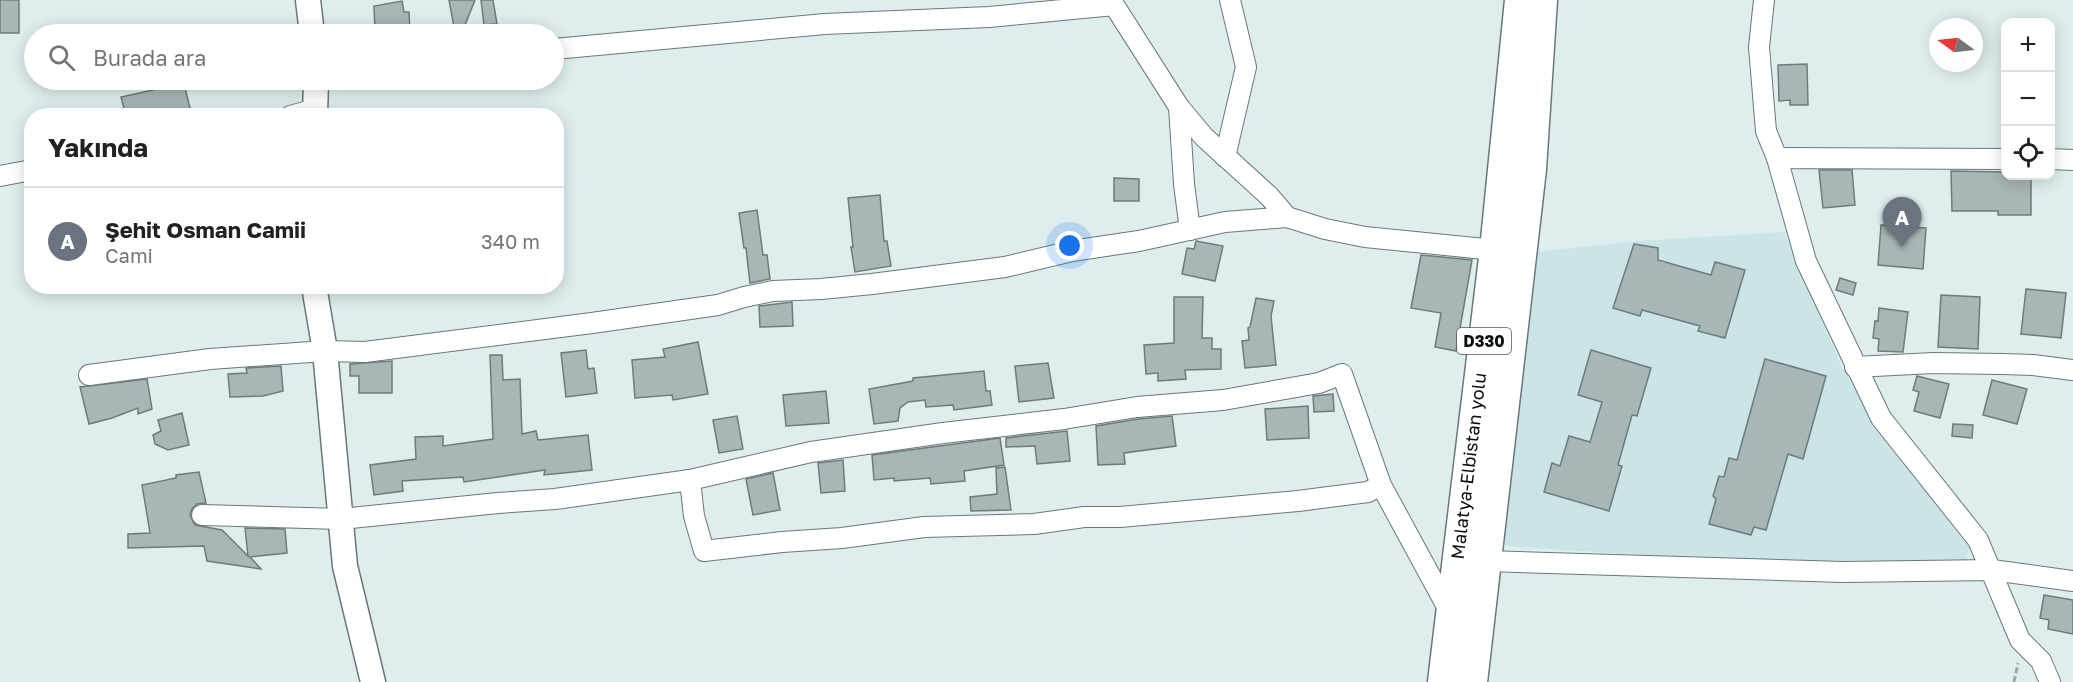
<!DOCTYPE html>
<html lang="tr">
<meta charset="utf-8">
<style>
:root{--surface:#fff;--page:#f6f6f6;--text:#202124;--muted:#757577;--line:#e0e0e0;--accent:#d54551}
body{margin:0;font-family:"Golos Text",sans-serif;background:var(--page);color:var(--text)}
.controls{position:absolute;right:18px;top:18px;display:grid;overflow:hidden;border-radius:12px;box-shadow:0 3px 15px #0003}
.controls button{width:54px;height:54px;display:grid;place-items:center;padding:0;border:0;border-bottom:2px solid var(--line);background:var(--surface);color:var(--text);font:30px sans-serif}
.compass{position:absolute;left:1929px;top:18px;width:54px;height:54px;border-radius:50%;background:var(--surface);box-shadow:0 3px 15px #0003;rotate:285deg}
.you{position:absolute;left:1070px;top:246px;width:21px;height:21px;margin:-15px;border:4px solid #fff;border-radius:50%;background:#1a73e8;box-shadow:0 0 0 9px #1a73e833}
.badge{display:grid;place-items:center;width:39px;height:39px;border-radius:50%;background:var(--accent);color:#fff;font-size:20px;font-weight:700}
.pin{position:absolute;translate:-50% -50px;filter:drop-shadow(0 2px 3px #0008)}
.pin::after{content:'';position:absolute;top:32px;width:21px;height:18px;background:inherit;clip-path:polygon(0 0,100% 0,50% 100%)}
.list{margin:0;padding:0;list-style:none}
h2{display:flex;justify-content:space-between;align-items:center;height:78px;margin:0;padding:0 24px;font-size:26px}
h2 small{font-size:20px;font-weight:400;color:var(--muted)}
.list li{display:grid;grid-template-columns:39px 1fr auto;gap:18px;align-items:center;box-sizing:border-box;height:108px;padding:0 24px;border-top:2px solid var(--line)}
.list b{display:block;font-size:22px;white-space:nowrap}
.list p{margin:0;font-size:20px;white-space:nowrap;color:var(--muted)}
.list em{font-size:20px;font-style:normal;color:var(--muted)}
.icon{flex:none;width:33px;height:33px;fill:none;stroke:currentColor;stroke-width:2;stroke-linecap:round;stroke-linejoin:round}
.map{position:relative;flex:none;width:2073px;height:682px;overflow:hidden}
.search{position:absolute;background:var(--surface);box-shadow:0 3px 15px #0003;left:24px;top:24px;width:540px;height:66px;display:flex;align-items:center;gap:15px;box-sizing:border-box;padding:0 21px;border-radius:33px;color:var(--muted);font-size:22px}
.panel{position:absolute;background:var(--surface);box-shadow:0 3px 15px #0003;left:24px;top:108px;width:540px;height:186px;border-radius:24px}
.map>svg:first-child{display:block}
.built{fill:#cbe5e6}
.building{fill:#a7b7b7;stroke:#6c7b7b;stroke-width:1.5}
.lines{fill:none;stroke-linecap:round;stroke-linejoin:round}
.minor-casing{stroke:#697879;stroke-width:22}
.tertiary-casing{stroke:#697879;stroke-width:27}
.primary-casing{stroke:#697879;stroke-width:33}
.path{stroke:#9aa7a7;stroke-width:3;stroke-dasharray:6 3;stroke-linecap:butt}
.minor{stroke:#fff;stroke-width:20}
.tertiary{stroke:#fff;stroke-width:24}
.primary{stroke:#fff;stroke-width:30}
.labels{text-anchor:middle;stroke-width:6;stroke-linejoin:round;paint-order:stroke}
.shield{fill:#fff;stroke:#535757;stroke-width:1.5}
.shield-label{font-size:16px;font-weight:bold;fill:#090f0f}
.street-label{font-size:18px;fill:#090f0f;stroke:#fff}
</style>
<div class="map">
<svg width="2073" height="682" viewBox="0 0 2073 682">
<rect width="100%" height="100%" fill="#deeeef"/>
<path class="built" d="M1784 232 1841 365 1894 452 1972 542 1965 562 1735 561 1506 546 1497 532 1538 252 1638 241Z"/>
<g class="building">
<rect x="0" y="0" width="19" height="33"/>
<path d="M449 0H475L465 25 454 27Z"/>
<path d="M481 0H493L497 24 484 25Z"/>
<path d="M402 1 404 12H409L410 34H386V32H375L374 6Z"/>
<path d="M1807 64 1808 105H1790V100L1779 101 1778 65Z"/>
<path d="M169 80H183L192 116H126L121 97 162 88 160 82Z"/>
<path d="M1819 170H1852L1855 205 1823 208Z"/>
<path d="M1951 171 2006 172V176H2031V215H1998V211H1952Z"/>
<path d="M1114 178 1139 179V201H1114Z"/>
<path d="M880 195 884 241H887L891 266 855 272 851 247H853L848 198Z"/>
<path d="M757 210 763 255H767L770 279 750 283 746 248H744L739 213Z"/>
<path d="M1881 225 1926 228 1923 269 1878 265Z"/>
<path d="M1196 241 1223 246 1215 281 1182 274 1187 248 1194 249Z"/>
<path d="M1634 244 1658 248V260L1711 275 1715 262 1745 270 1725 338 1698 331 1700 326 1642 310 1640 316 1613 308Z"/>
<path d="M1421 255 1472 260 1456 351 1435 347 1441 313 1411 308Z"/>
<path d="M1840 278 1856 283 1853 295 1836 290Z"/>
<path d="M2026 289 2066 293 2061 338 2021 334Z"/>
<path d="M1941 295 1980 297 1978 349 1938 347Z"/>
<path d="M1174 297H1203L1202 338H1212V349H1221V369L1185 370 1186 379 1158 381V373L1146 374 1144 345 1174 343Z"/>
<path d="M1256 298 1274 301 1271 316 1276 365 1245 368 1242 341 1249 340 1248 328 1250 327Z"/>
<path d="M792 302 793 326 760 327 759 306Z"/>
<path d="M1879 308 1908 312 1903 352 1878 351 1879 339 1873 338 1875 321H1878Z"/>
<path d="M698 342 708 394 673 400 672 395 635 398 632 360 665 357 663 349Z"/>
<path d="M586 350 588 369 594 368 597 393 566 397 561 353Z"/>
<path d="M1591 350 1651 368 1637 416 1632 415 1618 465 1622 466 1609 511 1544 492 1552 463 1560 466 1569 436 1590 442 1602 402 1578 395Z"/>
<path d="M490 355H502L503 380 520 379 522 434 536 431 538 440 588 435 592 470 544 475 545 470 464 482 463 477 402 481 403 491 374 495 370 465 416 459 415 437 443 436V446L493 439Z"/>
<path d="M1765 359 1826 376 1803 459 1788 454 1766 530 1754 527 1751 535 1709 524 1716 499 1713 496 1719 476 1724 477 1729 458 1737 460Z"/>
<path d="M392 361V393H359V376H350V364Z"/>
<path d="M1048 363 1054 398 1019 402 1015 366Z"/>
<path d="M281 366 283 391 263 396 230 397 228 374 247 373 246 368Z"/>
<path d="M984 371 986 391H990L992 405 954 410 953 405 926 407 925 400 908 402 900 408 898 421 874 424 869 389 913 381V378Z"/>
<path d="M1917 376 1949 384 1940 418 1914 411 1919 392 1913 390Z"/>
<path d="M147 379 152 409 138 414V408L112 418 89 424 80 387Z"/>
<path d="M1992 380 2027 389 2017 424 1983 415Z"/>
<path d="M826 391 829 423 786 426 783 395Z"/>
<path d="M1333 394 1334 411 1314 412 1313 396Z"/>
<path d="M1308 406 1309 438 1267 440 1265 409Z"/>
<path d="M182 413 189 445 168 450 155 444 153 435 161 431 158 420Z"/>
<path d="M737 416 743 449 719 453 713 420Z"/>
<path d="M1172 416 1176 446 1124 453 1125 464 1098 465 1096 426 1138 419Z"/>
<path d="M1953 424 1973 425 1972 438 1952 436Z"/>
<path d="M1067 431 1070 461 1037 464 1035 446 1006 447V438Z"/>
<path d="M1000 438 1004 465 964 471 965 481 931 484 930 478 894 481V478L874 480 872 455Z"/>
<path d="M843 460 845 491 821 493 818 463Z"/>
<path d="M1005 467 1011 510 971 511 970 497 997 494 996 468Z"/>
<path d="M199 472 206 503 197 504 192 509 190 515 195 525 222 530 248 556 245 528 285 529 287 553 250 557 261 569 207 561 204 546 128 548V534L150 533 142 485 176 478V475Z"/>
<path d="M773 473 780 510 753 515 746 479Z"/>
<path d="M2044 595 2073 600V634L2048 629 2049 620 2040 618Z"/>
</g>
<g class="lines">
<defs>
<g id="minor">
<path d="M1764 0 1759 47 1766 131 1777 158"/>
<path d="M554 49 825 24 989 17 1114 5 1179 107 1204 137 1269 196 1287 217 1325 229 1365 237 1495 250"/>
<path d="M1179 107 1184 184 1190 230"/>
<path d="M290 116 316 109"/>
<path d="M1225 157 1246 67 1230 0"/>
<path d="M2006 159 1777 158 1806 261 1881 418 1978 540 2020 640 2041 661 2050 682"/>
<path d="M2050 159 2073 160"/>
<path d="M0 176 32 170"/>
<path d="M1855 367 1933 363 2003 364 2033 365 2073 370"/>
<path d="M89 375 210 359 325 351 365 352 592 323 718 305 744 297 773 291 821 289 872 284 1005 267 1072 251 1139 241 1225 222 1287 217"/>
<path d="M690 480 694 516 704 551 782 542 842 538 924 527 1034 524 1084 517H1120L1298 501 1368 492 1381 485"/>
<path d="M202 515 341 519 498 503 555 499 690 480 811 452 943 433 1064 419 1137 407 1223 400 1319 383 1342 374 1381 485 1451 614"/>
<path d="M1487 561 1843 572 1992 570 2073 581"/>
</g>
<g id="tertiary">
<path d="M308 0 312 34"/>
<path d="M315 116 316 80"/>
<path d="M314 286 325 351 345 566 373 682"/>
</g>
<g id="primary">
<path d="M1443 682 1495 250 1520 0"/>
<path d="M1472 682 1531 169 1542 0"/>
</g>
</defs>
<use href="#minor" class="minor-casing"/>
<use href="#tertiary" class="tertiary-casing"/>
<use href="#primary" class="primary-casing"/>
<path class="path" d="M2014 682 2018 663"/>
<use href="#minor" class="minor"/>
<use href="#tertiary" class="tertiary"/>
<use href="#primary" class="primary"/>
</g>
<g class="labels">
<rect class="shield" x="1457" y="328" width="54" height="26" rx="4.5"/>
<g class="shield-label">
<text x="1484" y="347">D330</text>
</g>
<g class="street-label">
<text transform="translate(1469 466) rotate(-83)" y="6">Malatya-Elbistan yolu</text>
</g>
</g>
</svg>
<div class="controls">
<button>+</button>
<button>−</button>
<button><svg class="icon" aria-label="locate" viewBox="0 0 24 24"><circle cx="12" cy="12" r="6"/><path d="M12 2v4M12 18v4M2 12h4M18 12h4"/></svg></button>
</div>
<svg class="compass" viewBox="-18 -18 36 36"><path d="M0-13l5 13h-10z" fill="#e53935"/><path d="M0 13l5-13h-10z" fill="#757577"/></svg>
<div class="you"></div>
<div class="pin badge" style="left:1902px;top:247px;background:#6b7280">A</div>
<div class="search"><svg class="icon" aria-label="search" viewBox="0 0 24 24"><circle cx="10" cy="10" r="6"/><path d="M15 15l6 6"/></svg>Burada ara</div>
<section class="panel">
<h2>Yakında<small></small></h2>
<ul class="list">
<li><span class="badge" style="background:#6b7280">A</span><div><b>Şehit Osman Camii</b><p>Cami</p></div><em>340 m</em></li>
</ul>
</section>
</div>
